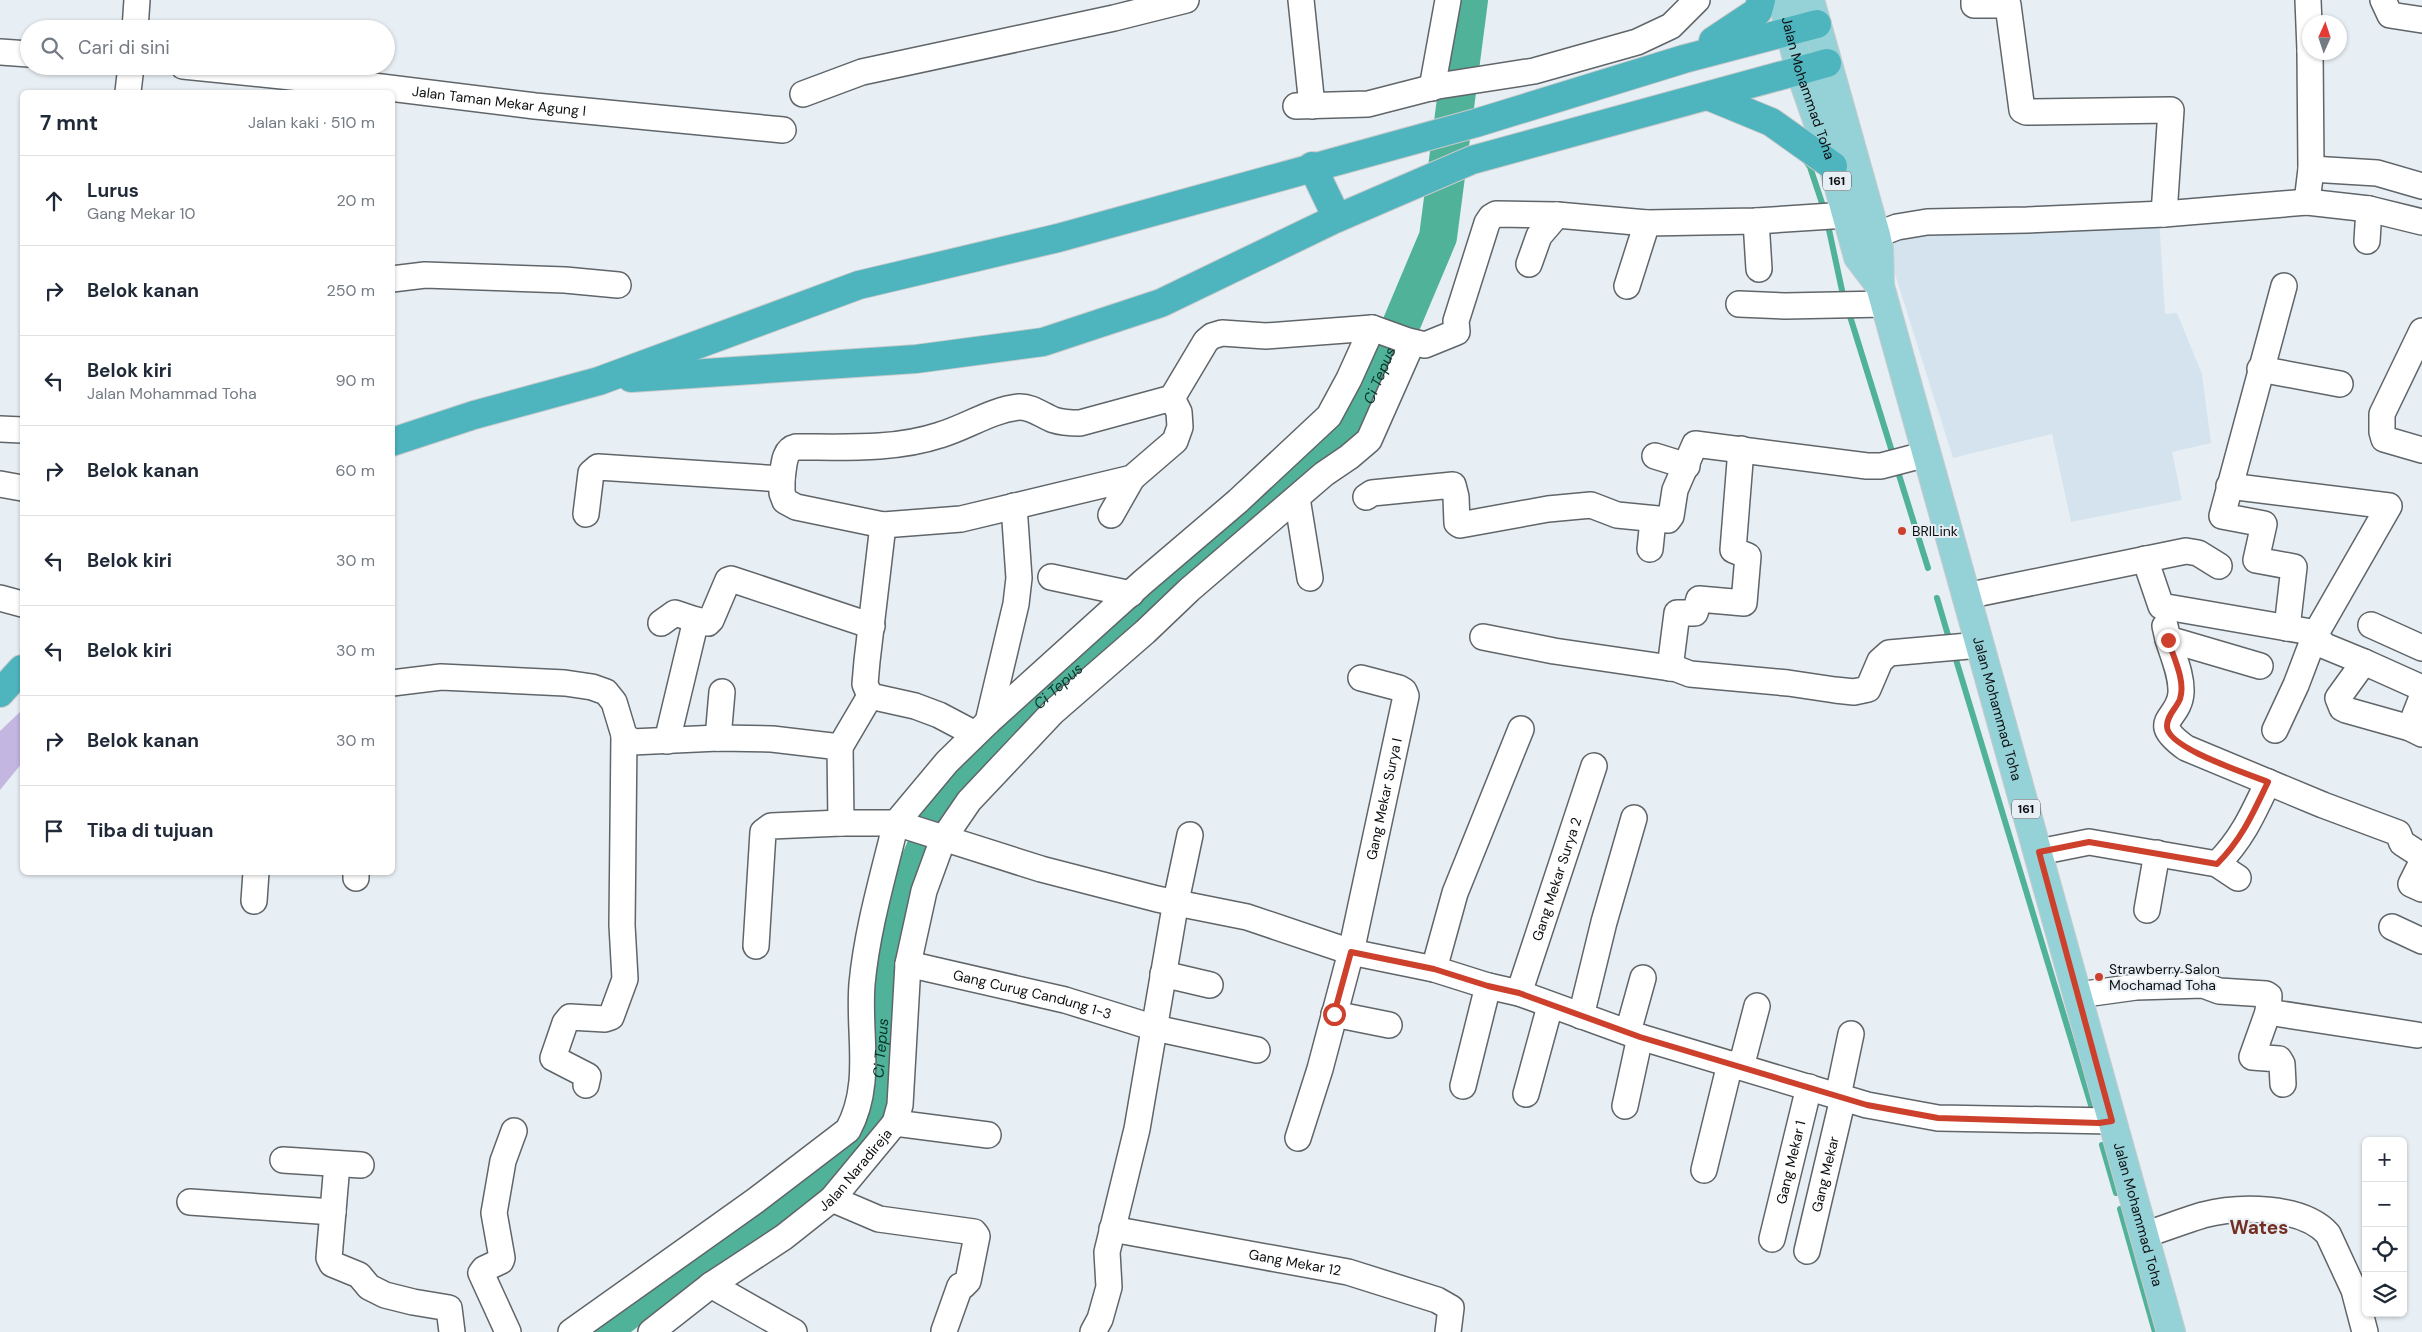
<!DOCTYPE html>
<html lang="id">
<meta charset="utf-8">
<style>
:root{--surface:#fff;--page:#f6f6f7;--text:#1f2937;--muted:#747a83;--line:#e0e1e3}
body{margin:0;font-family:"DM Sans",sans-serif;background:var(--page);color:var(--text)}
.controls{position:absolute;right:15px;bottom:15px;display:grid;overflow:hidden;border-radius:8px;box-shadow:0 1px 4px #0004}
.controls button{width:45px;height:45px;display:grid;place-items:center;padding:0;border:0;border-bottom:1px solid var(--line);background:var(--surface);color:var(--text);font:25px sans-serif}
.compass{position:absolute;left:2302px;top:15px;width:45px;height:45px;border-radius:50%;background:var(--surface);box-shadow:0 1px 4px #0004;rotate:3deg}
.stop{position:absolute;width:15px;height:15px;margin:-11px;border:4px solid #cd412c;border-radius:50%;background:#fff}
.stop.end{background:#cd412c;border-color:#fff;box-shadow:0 1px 5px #0008}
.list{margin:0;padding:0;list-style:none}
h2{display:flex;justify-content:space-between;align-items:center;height:65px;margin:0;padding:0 20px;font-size:21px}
h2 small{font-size:16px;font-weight:400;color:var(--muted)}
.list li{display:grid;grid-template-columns:32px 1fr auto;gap:15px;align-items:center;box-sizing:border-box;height:90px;padding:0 20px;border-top:1px solid var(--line)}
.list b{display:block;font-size:19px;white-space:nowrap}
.list p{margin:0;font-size:16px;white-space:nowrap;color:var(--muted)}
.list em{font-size:16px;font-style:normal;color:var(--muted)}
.icon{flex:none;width:28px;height:28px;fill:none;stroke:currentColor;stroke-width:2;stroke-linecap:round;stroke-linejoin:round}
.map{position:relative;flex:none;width:2422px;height:1332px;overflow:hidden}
.search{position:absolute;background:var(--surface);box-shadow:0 1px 4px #0004;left:20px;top:20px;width:375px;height:55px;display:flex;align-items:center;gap:12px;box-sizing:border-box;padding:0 18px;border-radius:28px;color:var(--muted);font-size:19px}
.panel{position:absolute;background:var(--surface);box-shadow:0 1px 4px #0004;left:20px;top:90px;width:375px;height:785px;border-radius:8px}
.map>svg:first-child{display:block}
.built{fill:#d4e3ed}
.green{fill:#c3b7e2}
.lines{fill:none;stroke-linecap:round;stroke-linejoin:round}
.stream{stroke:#50b298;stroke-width:6}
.river{stroke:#50b298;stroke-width:38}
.street-casing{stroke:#5f6569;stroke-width:28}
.primary-casing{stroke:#cacacb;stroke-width:30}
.highway-casing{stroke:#cacacb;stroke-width:30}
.street{stroke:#fff;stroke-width:25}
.primary{stroke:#95d2d8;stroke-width:28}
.highway{stroke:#4eb4be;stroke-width:28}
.route{stroke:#cd412c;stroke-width:6}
.poi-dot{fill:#cd412c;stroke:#e8eff4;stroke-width:2}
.labels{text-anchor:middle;stroke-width:4;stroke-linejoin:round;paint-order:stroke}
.shield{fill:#e8eff4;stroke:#4f5255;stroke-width:1}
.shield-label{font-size:12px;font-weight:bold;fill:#0d0f11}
.street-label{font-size:14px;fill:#0d0f11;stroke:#e8eff4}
.poi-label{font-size:14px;fill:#0d0f11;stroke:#e8eff4;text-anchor:start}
.water-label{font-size:15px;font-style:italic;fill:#043328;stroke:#e8eff4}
.district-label{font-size:19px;font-weight:bold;fill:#732e23;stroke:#e8eff4}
</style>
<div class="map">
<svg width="2422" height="1332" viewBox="0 0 2422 1332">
<rect width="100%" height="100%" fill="#e8eff4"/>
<path class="built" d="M2159 218 2165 314 2177 313 2202 374 2211 443 2172 452 2182 500 2071 522 2052 434 1953 458 1883 236Z"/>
<path class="green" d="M22 710V763L0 790V731Z"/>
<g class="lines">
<g class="stream">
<path d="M1805 160 1810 167 1824 209"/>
<path d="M1828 225 1843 295"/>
<path d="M1849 313 1894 458"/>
<path d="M1899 475 1928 568"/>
<path d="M1937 598 1950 642"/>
<path d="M1954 653 2094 1115"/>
<path d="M2102 1145 2116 1193"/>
<path d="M2120 1209 2155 1332"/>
</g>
<path class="river" id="s1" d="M600 1332 649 1294 804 1186 873 1124 875 1118 891 926 949 795 1041 702 1366 408 1438 237 1469 0"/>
<defs>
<g id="street">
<path d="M1301 0 1312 106"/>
<path d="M1974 0V5H2008L2022 110 2026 112 2171 110 2164 214"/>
<path d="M2308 0 2310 50"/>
<path d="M2383 0 2390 15 2422 20"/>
<path d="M135 29 137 0"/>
<path d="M0 52 29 54"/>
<path id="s2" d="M183 66 349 83 535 106 783 130"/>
<path d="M1432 88 1448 0"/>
<path d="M128 92 131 66"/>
<path d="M803 94 862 72 1114 18 1186 0"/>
<path d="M1296 106 1368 104 1438 86 1534 71 1637 42 1671 26 1697 0"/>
<path d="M2311 169 2377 173 2422 186"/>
<path d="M2307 202 2311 169 2310 52"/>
<path d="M1756 221 1759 269"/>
<path d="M1876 235 1897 227 1927 222 2027 220 2164 214 2307 202 2369 209 2422 222"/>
<path d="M2367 241 2369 209"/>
<path d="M1529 264 1539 236 1557 215"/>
<path d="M392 279 425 275 565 280 618 285"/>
<path d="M1627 286 1647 223"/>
<path d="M2284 286 2222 516 2264 524 2256 560 2294 567 2287 628"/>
<path d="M1739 304 1785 306 1885 304"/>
<path d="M1372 328 1349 379 1329 416 1238 501 1143 582 988 722 947 762 896 823 1041 869 1157 899 1247 917 1351 952 1434 969 1488 986 1519 993 1640 1037 1867 1105 1938 1118 2112 1121"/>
<path d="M2422 331 2382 414V432L2384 439 2422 450"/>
<path d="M2260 369 2340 384"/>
<path d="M0 429 22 430"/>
<path d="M1655 456 1687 466"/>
<path d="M782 479V493L785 501 796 507 883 525 961 519 1132 478 1175 441 1180 427 1179 412 1172 398"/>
<path d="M0 484 22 488"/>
<path d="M2229 486 2389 506 2315 635 2296 685 2275 730"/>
<path d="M1366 497 1372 493 1453 485 1456 497 1457 523 1460 525 1548 509 1591 505 1617 515 1668 520 1671 516 1675 490 1695 444 1867 466H1881L1927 454"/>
<path d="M1297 498 1310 578"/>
<path d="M586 514 591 473 598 467 782 479C784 467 783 450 796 447 844 447 895 450 940 435 967 427 991 410 1019 407 1031 406 1043 416 1054 420 1063 423 1071 423 1080 423L1172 398 1206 341 1212 336 1222 333 1266 336 1372 328 1408 341 1425 345 1457 332 1456 321 1487 223 1491 217 1496 214 1557 215 1647 223 1756 221 1847 215"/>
<path d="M1111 515 1132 478"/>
<path d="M1650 549 1653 520"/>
<path d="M2145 559 2161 606 2311 632 2325 646 2364 662"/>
<path d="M1051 577 1131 594"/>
<path d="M1966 596 2186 551 2198 553 2219 566"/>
<path d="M0 598 22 604"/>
<path d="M696 620 708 623 711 620 728 580 731 579 872 626"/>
<path d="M661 623 675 613 696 620 667 741"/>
<path d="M2371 625 2422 648"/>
<path d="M2165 626 2168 639 2260 666"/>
<path d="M1483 637 1554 651 1677 669 1690 674 1788 683 1835 690 1854 692 1868 689 1880 661 1889 653 1980 645"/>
<path d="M2168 639C2173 656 2182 675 2181 693 2179 721 2147 720 2186 748L2323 805 2398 833 2402 843 2422 856"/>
<path d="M1670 668 1677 613H1695L1699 599 1744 603 1748 556 1733 550 1741 449"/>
<path d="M392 683 441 677 565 683 592 687 606 692 614 702 624 735 632 742 718 738 772 739 840 747 841 823H896C883 876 867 930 862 984 858 1034 873 1084 848 1130L755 1201 571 1332"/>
<path d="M2422 688 2364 662 2338 698 2342 708 2346 710 2410 728 2422 734"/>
<path d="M870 696 865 684 867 661 883 525"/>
<path d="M988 722 1016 604 1019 578 1014 506"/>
<path d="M2410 728 2422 697"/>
<path d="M718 738 722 692"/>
<path d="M840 747 870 696 915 706 939 715 975 734"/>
<path d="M2039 852 2089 842 2217 864 2238 878"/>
<path d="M2422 862 2411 884 2422 889"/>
<path d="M2217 864C2242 839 2253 814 2268 782"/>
<path d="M356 878V872"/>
<path d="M254 901 256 872"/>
<path d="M2147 910 2157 853"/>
<path d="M2392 927 2422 941"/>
<path d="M756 946 763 832 771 826 841 823"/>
<path id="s3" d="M908 964 1065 1000 1155 1028 1257 1050"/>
<path d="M1434 969 1455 893 1521 729"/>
<path d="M1163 974 1210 985"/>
<path id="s4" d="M1519 993 1594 766"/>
<path d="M2078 995 2136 987 2203 985 2219 991 2266 994 2269 996 2268 1012 2252 1057 2279 1059 2282 1064 2283 1084"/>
<path d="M2268 1012 2417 1035"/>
<path d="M1334 1014 1389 1025"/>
<path d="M1581 1016 1604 922 1634 818"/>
<path d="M1628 1032 1643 978"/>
<path d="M1741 1067 1757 1006"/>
<path d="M586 1085 588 1076 553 1058 565 1023 570 1017 605 1019 611 1017 625 979 622 925 624 735"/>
<path d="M1463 1086 1488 986"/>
<path d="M1526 1094 1550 1006"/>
<path d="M1838 1096 1851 1034"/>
<path d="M1625 1106 1640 1037"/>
<path d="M895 1123 988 1135"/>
<path id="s5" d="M1298 1138 1320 1069 1351 952 1406 696 1404 691 1399 688 1361 678"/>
<path d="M283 1160 361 1165"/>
<path d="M337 1164 329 1258 332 1264 359 1275 369 1287 385 1295 413 1302 449 1308 452 1332"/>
<path d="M1704 1170 1730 1064"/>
<path d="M832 1199 879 1219 974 1232 977 1236 968 1281 963 1286H960L944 1331"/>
<path d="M190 1202 333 1212"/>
<path id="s6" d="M1112 1229 1348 1272 1437 1300 1451 1308 1448 1332"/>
<path d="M2144 1235C2163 1229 2183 1221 2203 1215 2238 1206 2302 1205 2328 1234L2354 1290 2365 1332"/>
<path id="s7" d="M1772 1239 1809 1087"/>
<path id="s8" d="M1807 1251 1843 1098"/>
<path d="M711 1285 794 1332"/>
<path d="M508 1332 481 1273 484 1269 501 1261 502 1258 494 1213 503 1161 514 1131"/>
<path id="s9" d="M651 1332 711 1285 784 1237 832 1199 895 1123 900 1105 908 964 924 891 943 839 969 801 1053 712 1145 632 1189 590 1324 474 1349 457 1369 440 1412 343"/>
<path d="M1093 1332 1100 1319 1109 1287 1107 1252 1137 1129 1176 901 1190 835"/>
</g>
<g id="primary">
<path id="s10" d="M1782 0 1800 71 1833 166 1858 257 1880 286"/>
<path id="s11" d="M1810 0 1876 235 1879 249 1880 286 2171 1332"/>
</g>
<g id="highway">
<path d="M1713 41 1758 11 1761 0"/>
<path d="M1708 96 1771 122 1833 166"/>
<path d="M1312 166 1337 218"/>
<path d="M631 378 916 359 1043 342 1161 303 1333 220 1472 160 1827 63"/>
<path d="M392 442 474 415 599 381 859 285 1058 238 1476 123 1684 59 1817 24"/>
<path d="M0 693 22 669"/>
</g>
</defs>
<use href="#street" class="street-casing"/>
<use href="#primary" class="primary-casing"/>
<use href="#highway" class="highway-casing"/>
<use href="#street" class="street"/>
<use href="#primary" class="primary"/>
<use href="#highway" class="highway"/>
</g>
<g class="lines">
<path class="route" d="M1334 1014 1351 952 1434 969 1488 986 1519 993 1640 1037 1867 1105 1938 1118 2099 1123 2112 1121 2039 852 2089 842 2217 864C2242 839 2253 813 2268 782 2249 774 2166 748 2167 726 2167 715 2176 709 2180 699 2186 681 2173 656 2168 640"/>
</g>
<g class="poi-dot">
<circle cx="1902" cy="531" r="5"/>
<circle cx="2099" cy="977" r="5"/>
</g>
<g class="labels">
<g class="shield">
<rect x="1823" y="171.5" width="28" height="19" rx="4"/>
<rect x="2012" y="799.5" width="28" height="19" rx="4"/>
</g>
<g class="shield-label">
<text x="1837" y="185">161</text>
<text x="2026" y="813">161</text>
</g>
<g class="street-label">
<text dy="5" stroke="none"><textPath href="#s10" startOffset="92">Jalan Mohammad Toha</textPath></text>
<text dy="5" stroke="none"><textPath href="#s2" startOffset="318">Jalan Taman Mekar Agung I</textPath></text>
<text dy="5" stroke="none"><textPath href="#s11" startOffset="734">Jalan Mohammad Toha</textPath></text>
<text dy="5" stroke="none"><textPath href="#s5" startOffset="350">Gang Mekar Surya I</textPath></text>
<text dy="5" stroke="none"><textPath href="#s4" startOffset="120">Gang Mekar Surya 2</textPath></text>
<text dy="5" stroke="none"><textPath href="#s3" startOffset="128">Gang Curug Candung 1-3</textPath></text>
<text dy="5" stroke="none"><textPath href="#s7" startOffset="79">Gang Mekar 1</textPath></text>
<text dy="5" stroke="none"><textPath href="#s9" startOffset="262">Jalan Naradireja</textPath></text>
<text dy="5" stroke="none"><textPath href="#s8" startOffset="79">Gang Mekar</textPath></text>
<text dy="5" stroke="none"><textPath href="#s11" startOffset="1259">Jalan Mohammad Toha</textPath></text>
<text dy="5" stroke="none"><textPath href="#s6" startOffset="186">Gang Mekar 12</textPath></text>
</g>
<g class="poi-label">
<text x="1912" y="536">BRILink</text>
<text x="2109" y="974">Strawberry Salon<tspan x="2109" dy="16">Mochamad Toha</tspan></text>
</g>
<g class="water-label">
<text dy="5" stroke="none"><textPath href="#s1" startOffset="1290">Ci Tepus</textPath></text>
<text dy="5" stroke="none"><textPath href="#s1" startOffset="840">Ci Tepus</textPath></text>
<text dy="5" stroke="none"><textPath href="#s1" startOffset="420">Ci Tepus</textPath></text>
</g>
<g class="district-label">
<text x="2259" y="1234">Wates</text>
</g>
</g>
</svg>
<div class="controls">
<button>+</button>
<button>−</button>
<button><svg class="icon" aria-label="locate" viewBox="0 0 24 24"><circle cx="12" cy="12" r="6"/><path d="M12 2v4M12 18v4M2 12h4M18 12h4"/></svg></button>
<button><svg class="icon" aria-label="layers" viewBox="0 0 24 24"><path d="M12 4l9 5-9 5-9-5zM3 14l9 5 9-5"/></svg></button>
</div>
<svg class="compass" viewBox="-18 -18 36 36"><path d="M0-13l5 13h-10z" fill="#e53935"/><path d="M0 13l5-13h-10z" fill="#747a83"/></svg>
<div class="stop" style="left:1334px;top:1014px"></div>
<div class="stop end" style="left:2168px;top:640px"></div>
<div class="search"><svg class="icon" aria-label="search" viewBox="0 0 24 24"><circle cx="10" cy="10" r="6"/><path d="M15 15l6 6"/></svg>Cari di sini</div>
<section class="panel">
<h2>7 mnt<small>Jalan kaki · 510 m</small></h2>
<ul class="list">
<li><svg class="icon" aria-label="ahead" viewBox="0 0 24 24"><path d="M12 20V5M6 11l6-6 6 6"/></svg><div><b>Lurus</b><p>Gang Mekar 10</p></div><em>20 m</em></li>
<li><svg class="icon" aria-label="right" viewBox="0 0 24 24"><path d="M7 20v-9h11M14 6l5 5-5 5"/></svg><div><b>Belok kanan</b></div><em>250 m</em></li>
<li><svg class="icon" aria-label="left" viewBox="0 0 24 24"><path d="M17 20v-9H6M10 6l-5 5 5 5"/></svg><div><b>Belok kiri</b><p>Jalan Mohammad Toha</p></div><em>90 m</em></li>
<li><svg class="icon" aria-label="right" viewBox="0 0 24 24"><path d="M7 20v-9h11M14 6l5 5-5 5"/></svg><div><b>Belok kanan</b></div><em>60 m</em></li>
<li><svg class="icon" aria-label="left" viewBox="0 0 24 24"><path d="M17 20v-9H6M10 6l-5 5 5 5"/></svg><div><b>Belok kiri</b></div><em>30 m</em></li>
<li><svg class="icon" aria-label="left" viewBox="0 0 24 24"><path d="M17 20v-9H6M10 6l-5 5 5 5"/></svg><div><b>Belok kiri</b></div><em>30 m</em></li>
<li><svg class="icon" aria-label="right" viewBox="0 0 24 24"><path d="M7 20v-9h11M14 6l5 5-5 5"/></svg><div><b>Belok kanan</b></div><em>30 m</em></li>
<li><svg class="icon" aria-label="arrive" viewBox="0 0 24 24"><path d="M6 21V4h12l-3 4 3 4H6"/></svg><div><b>Tiba di tujuan</b></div></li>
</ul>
</section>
</div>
